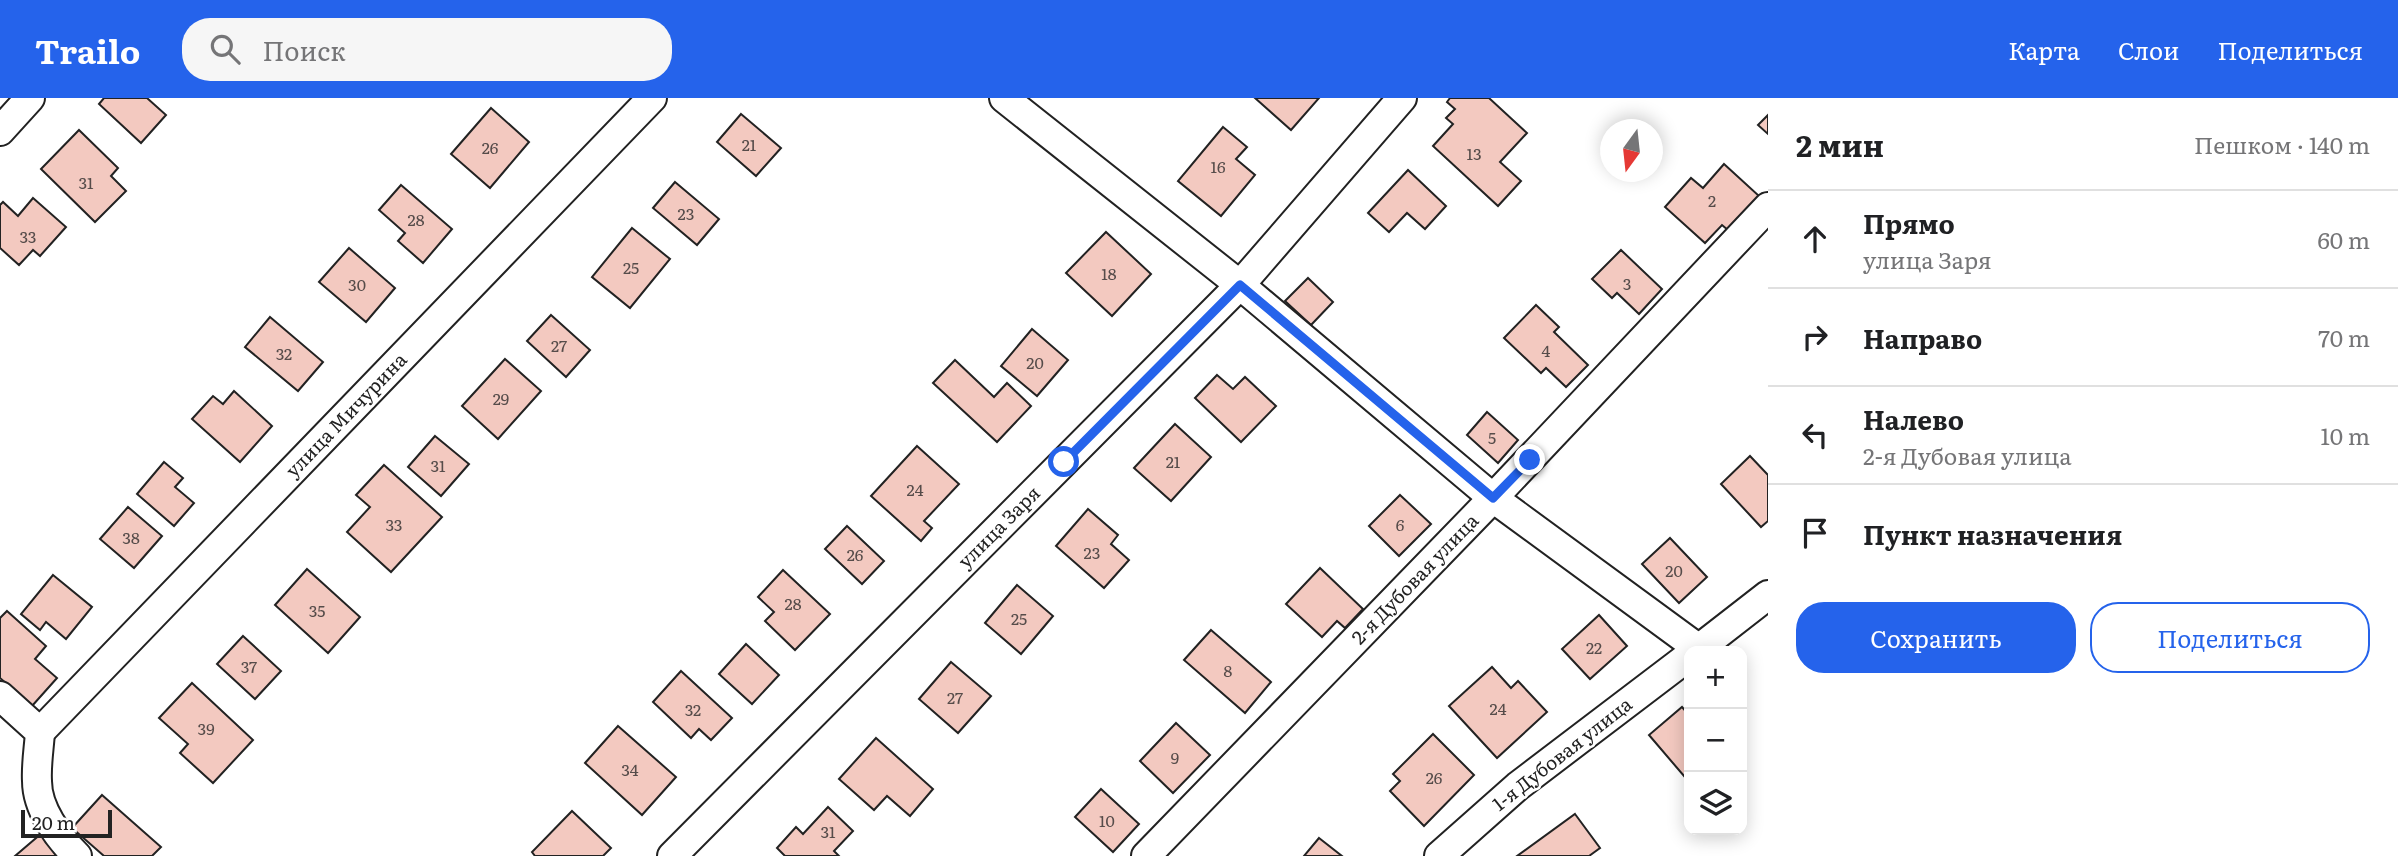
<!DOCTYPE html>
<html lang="ru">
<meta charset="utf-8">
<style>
:root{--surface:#fff;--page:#f6f6f6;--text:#202124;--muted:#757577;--line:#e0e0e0;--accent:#2563eb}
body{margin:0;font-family:Literata,serif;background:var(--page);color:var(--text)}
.controls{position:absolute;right:21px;bottom:21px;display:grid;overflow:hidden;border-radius:14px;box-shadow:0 4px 18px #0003}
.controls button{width:63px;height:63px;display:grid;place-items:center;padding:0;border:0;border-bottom:2px solid var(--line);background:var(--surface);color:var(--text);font:35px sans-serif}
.compass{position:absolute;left:1600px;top:21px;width:63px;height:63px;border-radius:50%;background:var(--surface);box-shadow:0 4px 18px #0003;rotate:195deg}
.scale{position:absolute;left:21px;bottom:18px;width:91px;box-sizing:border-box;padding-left:7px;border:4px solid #222;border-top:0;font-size:19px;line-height:24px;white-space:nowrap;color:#222;-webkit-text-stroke:5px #fff;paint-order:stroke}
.stop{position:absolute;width:21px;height:21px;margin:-16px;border:5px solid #2563eb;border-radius:50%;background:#fff}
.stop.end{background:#2563eb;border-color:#fff;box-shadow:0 2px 7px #0008}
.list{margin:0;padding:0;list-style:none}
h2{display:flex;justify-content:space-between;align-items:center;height:91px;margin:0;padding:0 28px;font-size:30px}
h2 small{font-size:23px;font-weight:400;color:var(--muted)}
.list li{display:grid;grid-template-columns:46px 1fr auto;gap:21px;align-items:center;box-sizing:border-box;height:98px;padding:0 28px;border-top:2px solid var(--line)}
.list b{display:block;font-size:26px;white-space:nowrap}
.list p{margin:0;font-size:23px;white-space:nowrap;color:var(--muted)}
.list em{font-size:23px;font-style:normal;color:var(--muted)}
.actions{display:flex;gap:14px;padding:21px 28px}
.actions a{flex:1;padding:16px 0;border:2px solid var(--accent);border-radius:28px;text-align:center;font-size:24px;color:var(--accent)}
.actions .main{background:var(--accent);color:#fff}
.icon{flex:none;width:38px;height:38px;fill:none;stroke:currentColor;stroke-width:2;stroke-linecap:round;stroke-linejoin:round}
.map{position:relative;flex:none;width:1768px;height:758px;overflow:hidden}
header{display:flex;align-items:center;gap:42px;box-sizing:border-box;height:98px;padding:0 35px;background:var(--accent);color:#fff}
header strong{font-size:33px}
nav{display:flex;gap:38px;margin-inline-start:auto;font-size:24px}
.search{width:490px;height:63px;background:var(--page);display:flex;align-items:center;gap:18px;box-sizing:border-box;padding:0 24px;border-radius:28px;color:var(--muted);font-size:26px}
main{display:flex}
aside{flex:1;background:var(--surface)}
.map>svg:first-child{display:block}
.building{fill:#f3c9c0;stroke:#222;stroke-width:2}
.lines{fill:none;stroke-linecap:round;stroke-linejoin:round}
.minor-casing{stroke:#222;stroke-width:32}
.minor{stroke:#fff;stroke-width:28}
.route{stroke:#2563eb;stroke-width:9}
.labels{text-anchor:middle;stroke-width:5;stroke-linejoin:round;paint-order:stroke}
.number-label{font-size:16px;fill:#564c4a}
.street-label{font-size:19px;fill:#222;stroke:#fff}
</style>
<header>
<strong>Trailo</strong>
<div class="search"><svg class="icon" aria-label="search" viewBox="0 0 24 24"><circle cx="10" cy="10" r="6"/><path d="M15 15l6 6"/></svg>Поиск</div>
<nav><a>Карта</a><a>Слои</a><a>Поделиться</a></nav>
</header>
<main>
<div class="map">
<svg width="1768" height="758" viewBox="0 0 1768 758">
<rect width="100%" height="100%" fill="#fff"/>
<g class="building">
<path d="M104 0H147L166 17 141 45 99 6Z"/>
<path d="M1255 0H1319L1291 32Z"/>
<path d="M1450 0H1489L1527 35 1500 64 1521 83 1498 108 1433 48 1453 26 1446 20 1455 11 1447 4Z"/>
<path d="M491 10 529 44 490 90 451 56Z"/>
<path d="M741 16 781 50 756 78 717 44Z"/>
<path d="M1768 17V36L1758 27Z"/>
<path d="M1223 29 1247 49 1236 61 1255 77 1221 118 1178 83Z"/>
<path d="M79 32 118 70 111 78 126 93 95 124 41 71Z"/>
<path d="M1724 66 1759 98 1728 132 1722 127 1705 145 1665 109 1691 80 1703 90Z"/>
<path d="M1408 72 1446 108 1425 131 1407 115 1389 134 1368 115Z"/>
<path d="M675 84 719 121 697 147 653 110Z"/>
<path d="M401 87 452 131 423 165 398 143 405 135 379 112Z"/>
<path d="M33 100 66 129 40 158 33 152 19 167 0 150V107L3 104 18 118Z"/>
<path d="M632 130 670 161 630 210 592 179Z"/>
<path d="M1106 134 1151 176 1112 218 1066 175Z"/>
<path d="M349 150 395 190 366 224 319 184Z"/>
<path d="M1621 152 1662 191 1639 216 1617 195 1612 200 1592 181Z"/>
<path d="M1308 180 1333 204 1311 227 1285 203Z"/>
<path d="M1536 207 1559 229 1554 234 1588 267 1566 289 1546 270 1541 275 1504 240Z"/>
<path d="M551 217 590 252 566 279 527 243Z"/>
<path d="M270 219 323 264 298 293 245 249Z"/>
<path d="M1032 231 1068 262 1037 298 1001 268Z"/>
<path d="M505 261 541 293 498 341 462 308Z"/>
<path d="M955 262 994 299 1007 285 1031 308 997 344 933 285Z"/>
<path d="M1217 277 1233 291 1245 279 1276 308 1241 344 1195 300Z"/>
<path d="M234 293 272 328 240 364 192 321 213 298 223 306Z"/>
<path d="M1487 314 1518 342 1498 365 1467 337Z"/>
<path d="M1175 326 1211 359 1171 403 1134 370Z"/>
<path d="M435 338 469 366 441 398 408 369Z"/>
<path d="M917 348 959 386 924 423 932 430 921 443 871 398Z"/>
<path d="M1750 358 1768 377V423L1761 429 1721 386Z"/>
<path d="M164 364 183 380 175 389 194 405 174 428 137 396Z"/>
<path d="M384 367 442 419 391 474 347 434 370 409 356 397Z"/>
<path d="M1400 397 1431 426 1399 458 1369 428Z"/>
<path d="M128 409 162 438 134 470 100 441Z"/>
<path d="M1088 411 1118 437 1111 446 1129 462 1104 490 1056 448Z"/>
<path d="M847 428 884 463 862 486 825 451Z"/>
<path d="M1670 440 1707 479 1679 505 1642 466Z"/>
<path d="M1320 470 1363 511 1345 530 1337 523 1322 539 1286 506Z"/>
<path d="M307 471 360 519 328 555 275 507Z"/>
<path d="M783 472 830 516 795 552 765 523 774 514 758 499Z"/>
<path d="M53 477 92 509 66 541 46 524 40 532 21 516Z"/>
<path d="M1017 487 1053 518 1021 556 985 525Z"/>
<path d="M7 513 46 548 35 561 57 580 32 608 0 580V520Z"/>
<path d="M1599 517 1627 548 1590 581 1562 551Z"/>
<path d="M1211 532 1271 584 1245 615 1184 562Z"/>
<path d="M243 538 281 573 255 601 217 566Z"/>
<path d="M746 546 779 577 752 606 719 576Z"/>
<path d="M951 564 991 598 958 635 919 601Z"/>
<path d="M1492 569 1511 590 1518 583 1547 614 1497 660 1449 608Z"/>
<path d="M681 573 732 620 711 642 699 631 691 640 653 604Z"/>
<path d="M192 585 253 642 213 685 180 655 188 646 159 620Z"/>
<path d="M1682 609 1689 617V673L1684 678 1649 637Z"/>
<path d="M1176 625 1210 657 1173 695 1140 663Z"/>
<path d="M618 628 676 679 642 717 585 665Z"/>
<path d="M1433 636 1474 677 1424 728 1390 693 1400 683 1393 676Z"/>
<path d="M876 640 933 691 910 718 887 698 874 712 839 681Z"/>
<path d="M1101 691 1139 726 1113 754 1075 719Z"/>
<path d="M102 697 161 749 152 758H104L72 730Z"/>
<path d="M828 709 853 733 834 753 839 758H785L777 750 796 729 803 736Z"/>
<path d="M572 713 611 750 603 758H535L532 754Z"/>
<path d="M1575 716 1600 750 1589 758H1517Z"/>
<path d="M42 735 61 758H15Z"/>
<path d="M1319 740 1342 758H1304Z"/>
</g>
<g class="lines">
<defs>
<g id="minor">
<path d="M1004 0 1240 187 1493 400 1699 551"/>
<path d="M0 33 30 0"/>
<path d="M1696 553 1768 497"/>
<path d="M0 598 40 634C39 650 36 667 37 683 37 711 58 739 77 758"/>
<path d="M40 634 652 0"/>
<path d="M672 758 1240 187 1402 0"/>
<path d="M1146 758 1493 400 1768 109"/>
<path d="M1439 758 1518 688 1689 558"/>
</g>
</defs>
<use href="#minor" class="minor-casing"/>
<use href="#minor" class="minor"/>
</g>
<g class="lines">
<path class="route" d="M1064 364 1240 187 1493 400 1530 362"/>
</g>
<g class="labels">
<g class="number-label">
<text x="749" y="53">21</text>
<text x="490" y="56">26</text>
<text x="1474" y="62">13</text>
<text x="1218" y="75">16</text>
<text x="86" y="91">31</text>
<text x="1712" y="109">2</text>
<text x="686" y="122">23</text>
<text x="416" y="128">28</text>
<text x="28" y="145">33</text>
<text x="631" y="176">25</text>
<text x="1109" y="182">18</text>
<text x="1627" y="192">3</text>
<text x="357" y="193">30</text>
<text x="559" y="254">27</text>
<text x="1546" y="259">4</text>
<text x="284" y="262">32</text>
<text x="1035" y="271">20</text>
<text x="501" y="307">29</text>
<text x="1492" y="346">5</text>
<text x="1173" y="370">21</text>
<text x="438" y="374">31</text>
<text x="915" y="398">24</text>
<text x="394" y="433">33</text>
<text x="1400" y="433">6</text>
<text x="131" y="446">38</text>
<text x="1092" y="461">23</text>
<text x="855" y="463">26</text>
<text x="1674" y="479">20</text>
<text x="793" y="512">28</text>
<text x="317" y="519">35</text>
<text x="1019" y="527">25</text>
<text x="1594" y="556">22</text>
<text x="249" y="575">37</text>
<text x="1228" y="579">8</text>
<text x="955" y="606">27</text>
<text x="1498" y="617">24</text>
<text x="693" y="618">32</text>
<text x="206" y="637">39</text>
<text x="1175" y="666">9</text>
<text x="630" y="678">34</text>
<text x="1434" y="686">26</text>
<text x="1107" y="729">10</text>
<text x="828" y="740">31</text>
</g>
<g class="street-label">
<text transform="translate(346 317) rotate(-46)" y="7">улица Мичурина</text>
<text transform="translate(999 429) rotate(-45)" y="7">улица Заря</text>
<text transform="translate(1415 481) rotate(-46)" y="7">2-я Дубовая улица</text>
<text transform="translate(1562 656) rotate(-38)" y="7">1-я Дубовая улица</text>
</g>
</g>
</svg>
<div class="controls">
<button>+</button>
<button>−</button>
<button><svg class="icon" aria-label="layers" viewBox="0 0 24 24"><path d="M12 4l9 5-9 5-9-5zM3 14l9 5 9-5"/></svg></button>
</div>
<svg class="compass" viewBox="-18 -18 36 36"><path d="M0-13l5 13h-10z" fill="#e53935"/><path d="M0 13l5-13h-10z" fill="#757577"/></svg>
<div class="scale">20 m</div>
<div class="stop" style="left:1064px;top:364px"></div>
<div class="stop end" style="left:1530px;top:362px"></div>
</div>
<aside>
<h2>2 мин<small>Пешком · 140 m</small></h2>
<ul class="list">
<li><svg class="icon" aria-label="ahead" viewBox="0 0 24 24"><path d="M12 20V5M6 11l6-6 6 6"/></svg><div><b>Прямо</b><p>улица Заря</p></div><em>60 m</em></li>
<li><svg class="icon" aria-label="right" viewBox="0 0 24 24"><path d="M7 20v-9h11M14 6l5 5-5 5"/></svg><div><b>Направо</b></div><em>70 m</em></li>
<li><svg class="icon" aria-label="left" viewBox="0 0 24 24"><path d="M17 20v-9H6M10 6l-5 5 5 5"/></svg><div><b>Налево</b><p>2-я Дубовая улица</p></div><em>10 m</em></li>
<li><svg class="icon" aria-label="arrive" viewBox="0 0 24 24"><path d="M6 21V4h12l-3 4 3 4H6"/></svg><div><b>Пункт назначения</b></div></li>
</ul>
<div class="actions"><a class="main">Сохранить</a><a>Поделиться</a></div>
</aside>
</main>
